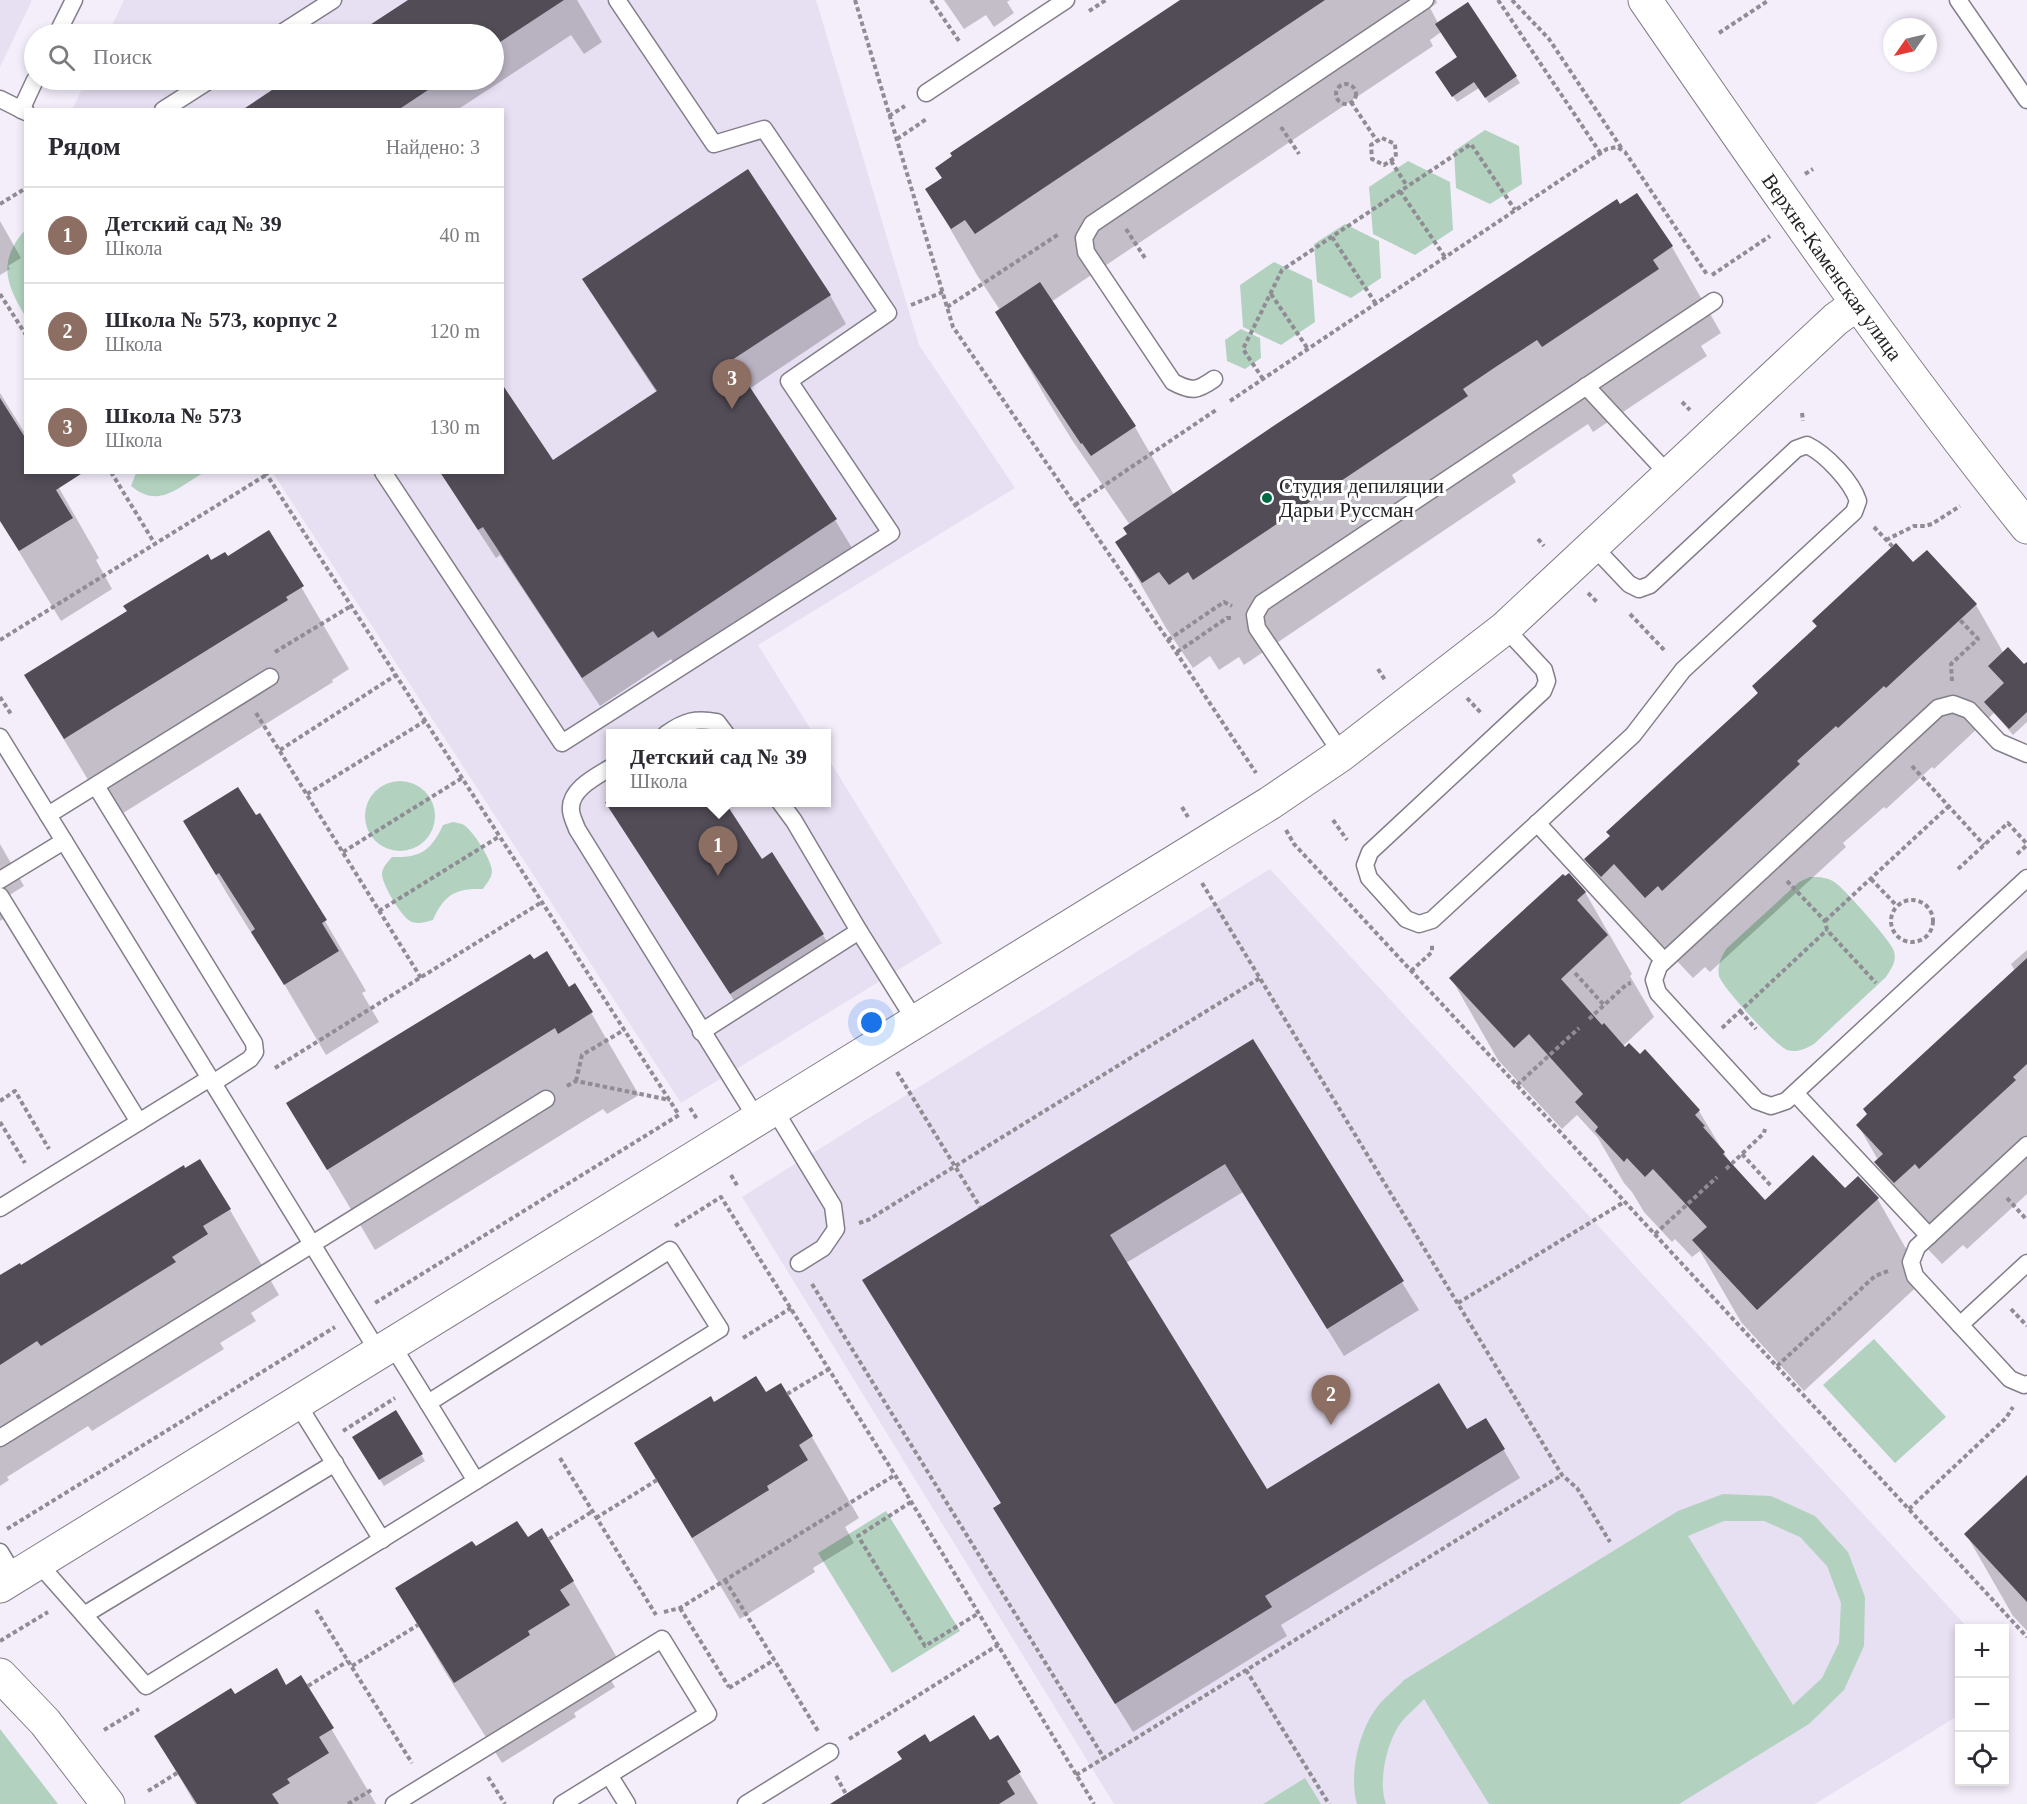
<!DOCTYPE html>
<html lang="ru">
<meta charset="utf-8">
<style>
:root{--surface:#fff;--page:#f7f7f7;--text:#2b2b33;--muted:#7c7c81;--line:#e1e1e2;--accent:#ea580c}
body{margin:0;font-family:"Times New Roman",serif;background:var(--page);color:var(--text)}
.controls{position:absolute;right:18px;bottom:18px;display:grid;overflow:hidden;border-radius:0px;box-shadow:0 3px 9px #0003}
.controls button{width:54px;height:54px;display:grid;place-items:center;padding:0;border:0;border-bottom:2px solid var(--line);background:var(--surface);color:var(--text);font:30px sans-serif}
.compass{position:absolute;left:1883px;top:18px;width:54px;height:54px;border-radius:50%;background:var(--surface);box-shadow:0 3px 9px #0003;rotate:236deg}
.you{position:absolute;left:872px;top:1023px;width:21px;height:21px;margin:-15px;border:4px solid #fff;border-radius:50%;background:#1a73e8;box-shadow:0 0 0 9px #1a73e833}
.badge{display:grid;place-items:center;width:39px;height:39px;border-radius:50%;background:var(--accent);color:#fff;font-size:20px;font-weight:700}
.pin{position:absolute;translate:-50% -50px;filter:drop-shadow(0 2px 3px #0008)}
.pin::after{content:'';position:absolute;top:32px;width:21px;height:18px;background:inherit;clip-path:polygon(0 0,100% 0,50% 100%)}
.popup{position:absolute;left:606px;top:729px;width:225px;height:78px;box-sizing:border-box;display:grid;place-content:center;border-radius:0px;background:var(--surface);filter:drop-shadow(0 2px 4px #0005);font-size:20px;white-space:nowrap;color:var(--muted)}
.popup b{font-size:22px;color:var(--text)}
.popup::after{content:'';position:absolute;left:50%;top:100%;margin-left:-12px;border:12px solid transparent;border-top-color:var(--surface)}
.list{margin:0;padding:0;list-style:none}
h2{display:flex;justify-content:space-between;align-items:center;height:78px;margin:0;padding:0 24px;font-size:26px}
h2 small{font-size:20px;font-weight:400;color:var(--muted)}
.list li{display:grid;grid-template-columns:39px 1fr auto;gap:18px;align-items:center;box-sizing:border-box;height:96px;padding:0 24px;border-top:2px solid var(--line)}
.list b{display:block;font-size:22px;white-space:nowrap}
.list p{margin:0;font-size:20px;white-space:nowrap;color:var(--muted)}
.list em{font-size:20px;font-style:normal;color:var(--muted)}
.icon{flex:none;width:33px;height:33px;fill:none;stroke:currentColor;stroke-width:2;stroke-linecap:round;stroke-linejoin:round}
.map{position:relative;flex:none;width:2027px;height:1804px;overflow:hidden}
.search{position:absolute;background:var(--surface);box-shadow:0 3px 9px #0003;left:24px;top:24px;width:480px;height:66px;display:flex;align-items:center;gap:15px;box-sizing:border-box;padding:0 21px;border-radius:33px;color:var(--muted);font-size:22px}
.panel{position:absolute;background:var(--surface);box-shadow:0 3px 9px #0003;left:24px;top:108px;width:480px;height:366px;border-radius:0px}
.map>svg:first-child{display:block}
.built{fill:#e7dff2}
.green{fill:#b2d2bf;fill-rule:evenodd}
.shadow{fill:#0003}
.building{fill:#514c56}
.lines{fill:none;stroke-linecap:round;stroke-linejoin:round}
.lane-casing{stroke:#837e89;stroke-width:19}
.street-casing{stroke:#837e89;stroke-width:35}
.path{stroke:#908c94;stroke-width:4;stroke-dasharray:4.5 3;stroke-linecap:butt}
.lane{stroke:#fff;stroke-width:16}
.street{stroke:#fff;stroke-width:33}
.poi-dot{fill:#006b42;stroke:#fefefe;stroke-width:2}
.labels{text-anchor:middle;stroke-width:6;stroke-linejoin:round;paint-order:stroke}
.street-label{font-size:21px;fill:#242226;stroke:#fefefe}
.poi-label{font-size:21px;fill:#242226;stroke:#fefefe;text-anchor:start}
</style>
<div class="map">
<svg width="2027" height="1804" viewBox="0 0 2027 1804">
<rect width="100%" height="100%" fill="#f4eefb"/>
<g class="built">
<path d="M0 0H32L0 67Z"/>
<path d="M124 0H816L919 345 1015 488 758 645 813 733 610 734V802H826V755L942 943 681 1103 273 473 502 472V110H72L86 80H494V34H108Z"/>
<path d="M1270 869 1968 1628H1960L1959 1715 1815 1804H1114L742 1197Z"/>
</g>
<g class="green">
<path d="M1485 130 1519 146 1522 184 1490 204 1456 188 1454 151Z"/>
<path d="M1408 161 1450 182 1453 230 1415 255 1373 234 1369 187Z"/>
<path d="M1345 224 1379 241 1381 278 1351 298 1317 282 1314 244Z"/>
<path d="M25 230V316C3 280 0 259 25 230Z"/>
<path d="M1274 262 1312 280 1315 322 1281 345 1243 327 1240 285Z"/>
<path d="M1241 329 1260 338 1261 358 1245 369 1227 361 1225 340Z"/>
<path d="M136 473V472L203 473C177 488 159 509 131 486Z"/>
<circle cx="400" cy="816" r="35"/>
<path d="M453 822C456 823 459 823 462 824 472 828 493 862 492 872 491 879 487 883 483 889 455 888 444 895 433 920 426 922 417 925 410 921 401 916 381 883 382 873 383 866 388 862 392 857 420 858 431 851 443 825Z"/>
<path d="M1810 877C1820 877 1829 877 1837 884 1846 891 1892 942 1894 951 1897 962 1891 969 1886 977L1814 1044C1805 1049 1797 1053 1787 1050 1776 1046 1722 987 1719 976 1717 966 1721 958 1726 949L1799 882Z"/>
<path d="M1874 1339 1946 1417 1895 1463 1823 1385Z"/>
<path d="M1723 1494 1771 1496 1815 1516 1848 1552 1865 1597 1864 1646 1844 1690 1809 1724 1679 1804H1489L1424 1699C1416 1708 1404 1717 1398 1727 1386 1746 1378 1783 1386 1804H1357C1349 1776 1358 1734 1375 1710 1382 1699 1395 1690 1404 1680L1678 1511ZM1724 1521H1764L1800 1537 1827 1566 1841 1603 1839 1643 1822 1678 1793 1705 1688 1536Z"/>
<path d="M886 1511 960 1631 892 1673 818 1553Z"/>
<path d="M0 1729 58 1804H0Z"/>
<path d="M1305 1778 1321 1804H1263Z"/>
</g>
<g class="shadow">
<path d="M411 0H577L602 42 584 54 571 35 457 110H245L290 80H494V34H359Z"/>
<path d="M944 0H1010L1007 2 1014 13 994 27 986 15 964 29Z"/>
<path d="M1182 0H1436L1437 3 1430 8 1438 23 1516 77 1520 83 1489 103 1479 88 1457 102 1441 79 1459 58 1441 32 1430 40 1433 46 1051 302 1135 427 1174 495 1637 195 1672 247 1721 333 1701 346 1707 356 1593 432 1588 424 1546 452 1512 475 1516 482 1244 665 1239 657 1219 670 1210 656 1193 668 1166 628 1117 543 1129 535 1130 525 1072 440 1046 398 997 312 1000 310 977 275 927 189Z"/>
<path d="M0 221 21 258 8 266 10 269 0 275Z"/>
<path d="M585 280 830 295 846 324 749 389 835 520 852 548 675 665 671 659 600 706 500 555 496 558 440 472H502L553 462 657 393 601 308Z"/>
<path d="M0 393 26 435V472L59 488 99 558 96 560 112 589 61 621 0 520Z"/>
<path d="M269 532 349 669 332 680 333 682 112 820 26 676 211 563 227 558Z"/>
<path d="M1913 564 1976 605 2004 654 2027 670V722L2013 735 1994 713 1934 769 1932 767 1886 809 1884 807 1843 843 1846 847 1710 972 1705 967 1693 978 1662 945 1649 958 1633 941 1586 859 1758 694 1754 686 1817 627 1814 621Z"/>
<path d="M610 801 761 861 823 935 831 949 739 1008 615 817 607 803Z"/>
<path d="M185 822 325 921 366 991 362 993 379 1022 326 1055 260 943 258 944 226 892Z"/>
<path d="M0 844 24 886 0 901Z"/>
<path d="M1585 892 1632 974 1630 976 1654 1017 1623 1046 1699 1111 1732 1166 1765 1202 1844 1190 1877 1198 1924 1280 1804 1391 1741 1322 1700 1251 1692 1257 1675 1239 1672 1242 1644 1212 1632 1192 1624 1183 1598 1138 1577 1115 1562 1129 1498 1060 1451 978Z"/>
<path d="M0 906 6 917 0 921Z"/>
<path d="M2027 950V1194L1967 1249 1963 1245 1942 1264 1923 1244 1876 1162 1878 1160 1858 1125 2015 971 2011 964Z"/>
<path d="M575 985 639 1095 607 1114 603 1109 375 1250 288 1103Z"/>
<path d="M1253 1041 1419 1310 1344 1356 1243 1192 1126 1263 1267 1491 1467 1431 1503 1449 1520 1478 1281 1625 1287 1636 1133 1732 1012 1537 1002 1504 881 1309Z"/>
<path d="M185 1170 230 1210 279 1295 251 1313 256 1321 220 1343 224 1349 92 1431 88 1426 7 1477 9 1480 0 1486V1277L21 1267Z"/>
<path d="M714 1404 812 1437 859 1518 845 1527 854 1543 813 1568 815 1572 740 1619 636 1444Z"/>
<path d="M395 1412 425 1461 384 1486 354 1437Z"/>
<path d="M2027 1477V1631L2013 1616 1966 1534Z"/>
<path d="M475 1548 573 1581 620 1663 606 1672 615 1687 574 1713 576 1717 502 1763 444 1670 397 1589Z"/>
<path d="M301 1678 376 1804H195L156 1736 235 1696 286 1687Z"/>
<path d="M997 1737 1038 1804H833L930 1744 989 1742Z"/>
</g>
<g class="building">
<path d="M408 0H564L494 46V34H356Z"/>
<path d="M1180 0H1325L975 234 965 220 951 229 925 189 942 178 935 168 952 156 950 153Z"/>
<path d="M1468 2 1517 76 1485 98 1474 82 1452 97 1435 72 1457 57 1435 24Z"/>
<path d="M287 80H443L398 110H242Z"/>
<path d="M748 169 831 295 732 360 837 519 658 638 653 631 582 678 483 527 478 530 440 472H502V384L553 460 657 391 582 279Z"/>
<path d="M1637 193 1673 246 1653 260 1659 269 1542 347 1537 340 1497 366 1463 389 1468 396 1193 580 1188 572 1169 585 1159 572 1142 583 1115 542 1127 534 1123 528 1269 429 1617 199 1620 204Z"/>
<path d="M1040 282 1136 426 1091 456 1082 443 1081 444 1021 354 995 312Z"/>
<path d="M0 398 26 439V472H84L56 490 73 518 19 551 0 521Z"/>
<path d="M269 530 304 586 286 597 288 600 64 739 24 675 127 611 123 606 208 554 211 560 225 552 228 556Z"/>
<path d="M1896 543 1913 562 1927 550 1977 604 1886 688 1884 686 1838 728 1836 726 1797 761 1800 764 1662 891 1658 886 1645 898 1614 864 1601 877 1584 859 1610 836 1606 832 1758 693 1752 686 1817 626 1812 621Z"/>
<path d="M2008 647 2024 664 2027 662V712L2009 729 1984 702 2004 683 1988 666Z"/>
<path d="M238 787 256 815 260 813 327 920 322 923 339 951 284 985 251 932 255 929 219 873 216 875 183 821Z"/>
<path d="M605 802H725L762 859 772 852 824 934 730 994Z"/>
<path d="M1569 873 1586 892 1577 900 1608 935 1561 979 1602 1025 1604 1023 1625 1047 1629 1043 1640 1054 1645 1049 1664 1070 1700 1110 1695 1115 1705 1126 1703 1127 1725 1152 1723 1154 1765 1200 1813 1155 1845 1188 1858 1176 1879 1198 1757 1310 1692 1240 1707 1227 1653 1169 1645 1177 1627 1158 1624 1162 1595 1131 1598 1127 1575 1102 1583 1094 1529 1034 1514 1048 1449 978 1563 874 1565 876Z"/>
<path d="M547 951 569 987 575 983 593 1012 558 1034 555 1028 327 1170 286 1103 530 954 534 959Z"/>
<path d="M2027 958V1064L2013 1077 2016 1080 1919 1169 1915 1164 1894 1183 1874 1162 1883 1154 1856 1125 1867 1114 1863 1109Z"/>
<path d="M1253 1039 1404 1281 1327 1329 1225 1164 1110 1235 1267 1489 1439 1383 1467 1429 1486 1418 1505 1449 1265 1596 1272 1607 1115 1704 993 1508 1001 1503 862 1280Z"/>
<path d="M200 1159 231 1209 203 1226 208 1234 172 1257 176 1262 41 1346 37 1341 0 1365V1275L20 1263 21 1265 184 1165 185 1168Z"/>
<path d="M756 1376 766 1392 781 1383 813 1436 799 1445 808 1460 767 1486 769 1490 692 1538 634 1443 711 1396 714 1402Z"/>
<path d="M396 1410 423 1454 379 1480 352 1437Z"/>
<path d="M2027 1475V1602L1964 1534Z"/>
<path d="M517 1521 528 1537 542 1528 574 1581 560 1590 570 1605 528 1631 530 1635 454 1683 395 1588 472 1541 476 1546Z"/>
<path d="M277 1668 286 1685 301 1675 334 1728 319 1737 329 1753 287 1779 290 1783 272 1794 279 1804H197L154 1736 231 1688 235 1694Z"/>
<path d="M974 1715 990 1740 998 1735 1021 1772 1007 1781 1015 1794 999 1804H830L902 1759 897 1752 925 1734 930 1742Z"/>
</g>
<g class="lines">
<defs>
<g id="lane">
<path d="M1958 0 2027 100"/>
<path d="M57 34 74 0"/>
<path d="M280 34 333 0"/>
<path d="M926 93 1066 0"/>
<path d="M0 99 26 112"/>
<path d="M21 110 35 80"/>
<path d="M163 110 210 80"/>
<path d="M1214 379C1197 391 1192 392 1173 382L1086 252 1084 238 1092 224 1425 0"/>
<path d="M1586 386 1669 475"/>
<path d="M383 472 562 743 891 533 789 381 888 313 764 129 714 144 617 0"/>
<path d="M1505 628 1544 670 1547 681 1543 691 1370 852 1365 865 1369 878 1406 919 1419 924 1432 920 1633 735 1683 670 1854 512 1858 501C1852 482 1826 454 1807 445L1796 449 1650 585 1639 589 1629 584 1593 546"/>
<path d="M666 734C685 721 695 718 717 722L726 734"/>
<path d="M0 737 379 1353"/>
<path d="M1342 754 1257 628 1255 615 1262 603 1714 301"/>
<path d="M2027 754 1999 742 1969 710 1953 704 1938 708 1659 966 1654 980 1658 993 1757 1101 1771 1106 1786 1101 2027 878"/>
<path d="M610 768C595 777 569 790 571 810 571 816 575 823 577 829L757 1119"/>
<path d="M96 786 254 1043 255 1052 250 1059 213 1083"/>
<path d="M48 815 270 677"/>
<path d="M1537 823 1664 961"/>
<path d="M0 880 64 841"/>
<path d="M0 896 139 1122"/>
<path d="M859 931 916 1022"/>
<path d="M701 1032 859 931 794 821 780 802"/>
<path d="M1795 1093 1929 1236"/>
<path d="M774 1109 833 1206 836 1229 823 1248 799 1263"/>
<path d="M2027 1145 1917 1247 1911 1262 1915 1276 2010 1379 2024 1385 2027 1384"/>
<path d="M0 1208 210 1078"/>
<path d="M1960 1325 2027 1263"/>
<path d="M392 1345 428 1403"/>
<path d="M297 1403 382 1540"/>
<path d="M0 1438 546 1099"/>
<path d="M0 1552 15 1577"/>
<path d="M38 1563 84 1615 335 1463"/>
<path d="M84 1615 146 1686 720 1329 670 1250 428 1403 476 1481"/>
<path d="M609 1775 627 1804"/>
<path d="M394 1804 662 1639 708 1714 562 1804"/>
<path d="M746 1804 830 1752"/>
</g>
<g id="street">
<path id="s1" d="M1645 0C1768 179 1891 357 2027 527"/>
<path d="M0 1586 1270 803 1342 754 1505 628 1836 319 1857 304"/>
<path d="M0 1675 45 1722 108 1804"/>
</g>
</defs>
<use href="#lane" class="lane-casing"/>
<use href="#street" class="street-casing"/>
<g class="path">
<path d="M855 0 953 327 1168 640 1256 773"/>
<path d="M931 0 959 41"/>
<path d="M1498 0 1601 154"/>
<path d="M1512 0 1549 39 1622 149"/>
<path d="M1089 11 1106 0"/>
<path d="M1719 33 1769 0"/>
<circle cx="1346" cy="94" r="10"/>
<path d="M1351 102 1377 141"/>
<path d="M889 116 905 106"/>
<path d="M1281 127 1299 154"/>
<path d="M1382 138 1395 144 1396 157 1384 165 1372 159 1371 145Z"/>
<path d="M897 139 928 118"/>
<path d="M1391 161 1407 186"/>
<path d="M1805 174 1813 169"/>
<path d="M1400 191 1445 257"/>
<path d="M0 204 26 188"/>
<path d="M1126 229 1145 258"/>
<path d="M1332 237 1376 304"/>
<path d="M1712 275 1770 236"/>
<path d="M0 294 26 335"/>
<path d="M1271 294 1308 349"/>
<path d="M911 305 943 292"/>
<path d="M947 307 1059 234"/>
<path d="M1263 379 1243 349 1282 270 1471 144 1515 210"/>
<path d="M1230 401 1607 149 1617 147 1625 152 1708 276"/>
<path d="M1682 402 1690 410"/>
<path d="M1802 413 1803 421"/>
<path d="M111 472 155 544"/>
<path d="M265 472 679 1115 375 1303"/>
<path d="M1075 505 1216 410"/>
<path d="M1874 527 1893 547"/>
<path d="M1538 539 1544 546"/>
<path d="M1886 540 1914 526H1925L1932 524 1960 506"/>
<path d="M1588 593 1598 603"/>
<path d="M1630 614 1666 652"/>
<path d="M0 640 266 475"/>
<path d="M1168 640 1224 602 1232 606"/>
<path d="M275 652 351 606"/>
<path d="M1177 652 1227 618H1231"/>
<path d="M1378 669 1385 680"/>
<path d="M1952 681 1951 664 1978 639 1960 620"/>
<path d="M0 697 11 714"/>
<path d="M1467 698 1481 713"/>
<path d="M256 713 421 978"/>
<path d="M280 750 396 675"/>
<path d="M1912 766 1984 845"/>
<path d="M307 794 425 721"/>
<path d="M1182 807 1188 817"/>
<path d="M1333 820 1347 840"/>
<path d="M1286 830 1294 844 2027 1637"/>
<path d="M343 852 462 778"/>
<path d="M2017 854 2027 845"/>
<path d="M1958 869 2008 823 2027 844"/>
<path d="M1871 879 1897 906"/>
<path d="M1787 881 1825 921 1827 930 1876 983"/>
<path d="M1202 883 1562 1475 1577 1488 1610 1542"/>
<circle cx="1912" cy="921" r="21"/>
<path d="M379 911 500 836"/>
<path d="M1825 921 1949 806"/>
<path d="M1411 971 1432 952V945"/>
<path d="M1575 973 1604 1005"/>
<path d="M1740 1011 1756 1029"/>
<path d="M1589 1019 1627 984 1631 983"/>
<path d="M1722 1028 1827 930"/>
<path d="M275 1068 542 902"/>
<path d="M897 1072 980 1207"/>
<path d="M576 1081 582 1055 624 1030"/>
<path d="M1517 1085 1579 1028"/>
<path d="M567 1086 576 1081 670 1100"/>
<path d="M0 1101 15 1091 49 1149"/>
<path d="M690 1108 697 1119"/>
<path d="M0 1122 25 1163"/>
<path d="M1742 1154 1772 1187"/>
<path d="M1726 1169 1764 1133 1765 1129"/>
<path d="M731 1175 738 1187"/>
<path d="M2007 1198 2027 1220"/>
<path d="M859 1223 868 1220 1260 978"/>
<path d="M675 1226 721 1197 895 1475 1094 1804"/>
<path d="M1655 1234 1717 1177"/>
<path d="M812 1284 1104 1758 1562 1475"/>
<path d="M1458 1303 1624 1202"/>
<path d="M2011 1309 2027 1326"/>
<path d="M743 1338 791 1308"/>
<path d="M1777 1366 1875 1276 1888 1271"/>
<path d="M787 1394 829 1369"/>
<path d="M343 1431 395 1398"/>
<path d="M560 1458 656 1615"/>
<path d="M911 1502 858 1536 925 1646 979 1613"/>
<path d="M1909 1509 2006 1418 2013 1407"/>
<path d="M596 1518 657 1480"/>
<path d="M7 1529 335 1327"/>
<path d="M549 1539 593 1511"/>
<path d="M725 1580 818 1731"/>
<path d="M680 1608 729 1687"/>
<path d="M316 1610 412 1763"/>
<path d="M664 1612 680 1608 895 1475"/>
<path d="M0 1641 48 1612"/>
<path d="M352 1666 418 1625"/>
<path d="M1246 1670 1329 1804"/>
<path d="M308 1686 348 1661"/>
<path d="M729 1688 774 1660"/>
<path d="M104 1730 139 1709"/>
<path d="M849 1739 998 1645"/>
<path d="M1076 1775 1104 1758"/>
<path d="M836 1776 846 1794"/>
<path d="M488 1777 505 1804"/>
<path d="M148 1791 177 1773"/>
<path d="M348 1804 373 1789"/>
</g>
<use href="#lane" class="lane"/>
<use href="#street" class="street"/>
</g>
<circle class="poi-dot" cx="1267" cy="498" r="6"/>
<g class="labels">
<g class="street-label">
<text dy="7" stroke="none"><textPath href="#s1" startOffset="326">Верхне-Каменская улица</textPath></text>
</g>
<g class="poi-label">
<text x="1279" y="493">Студия депиляции<tspan x="1279" dy="24">Дарьи Руссман</tspan></text>
</g>
</g>
</svg>
<div class="controls">
<button>+</button>
<button>−</button>
<button><svg class="icon" aria-label="locate" viewBox="0 0 24 24"><circle cx="12" cy="12" r="6"/><path d="M12 2v4M12 18v4M2 12h4M18 12h4"/></svg></button>
</div>
<svg class="compass" viewBox="-18 -18 36 36"><path d="M0-13l5 13h-10z" fill="#e53935"/><path d="M0 13l5-13h-10z" fill="#7c7c81"/></svg>
<div class="you"></div>
<div class="pin badge" style="left:718px;top:876px;background:#8d6e63">1</div>
<div class="popup"><b>Детский сад № 39</b>Школа</div>
<div class="pin badge" style="left:1331px;top:1425px;background:#8d6e63">2</div>
<div class="pin badge" style="left:732px;top:409px;background:#8d6e63">3</div>
<div class="search"><svg class="icon" aria-label="search" viewBox="0 0 24 24"><circle cx="10" cy="10" r="6"/><path d="M15 15l6 6"/></svg>Поиск</div>
<section class="panel">
<h2>Рядом<small>Найдено: 3</small></h2>
<ul class="list">
<li><span class="badge" style="background:#8d6e63">1</span><div><b>Детский сад № 39</b><p>Школа</p></div><em>40 m</em></li>
<li><span class="badge" style="background:#8d6e63">2</span><div><b>Школа № 573, корпус 2</b><p>Школа</p></div><em>120 m</em></li>
<li><span class="badge" style="background:#8d6e63">3</span><div><b>Школа № 573</b><p>Школа</p></div><em>130 m</em></li>
</ul>
</section>
</div>
